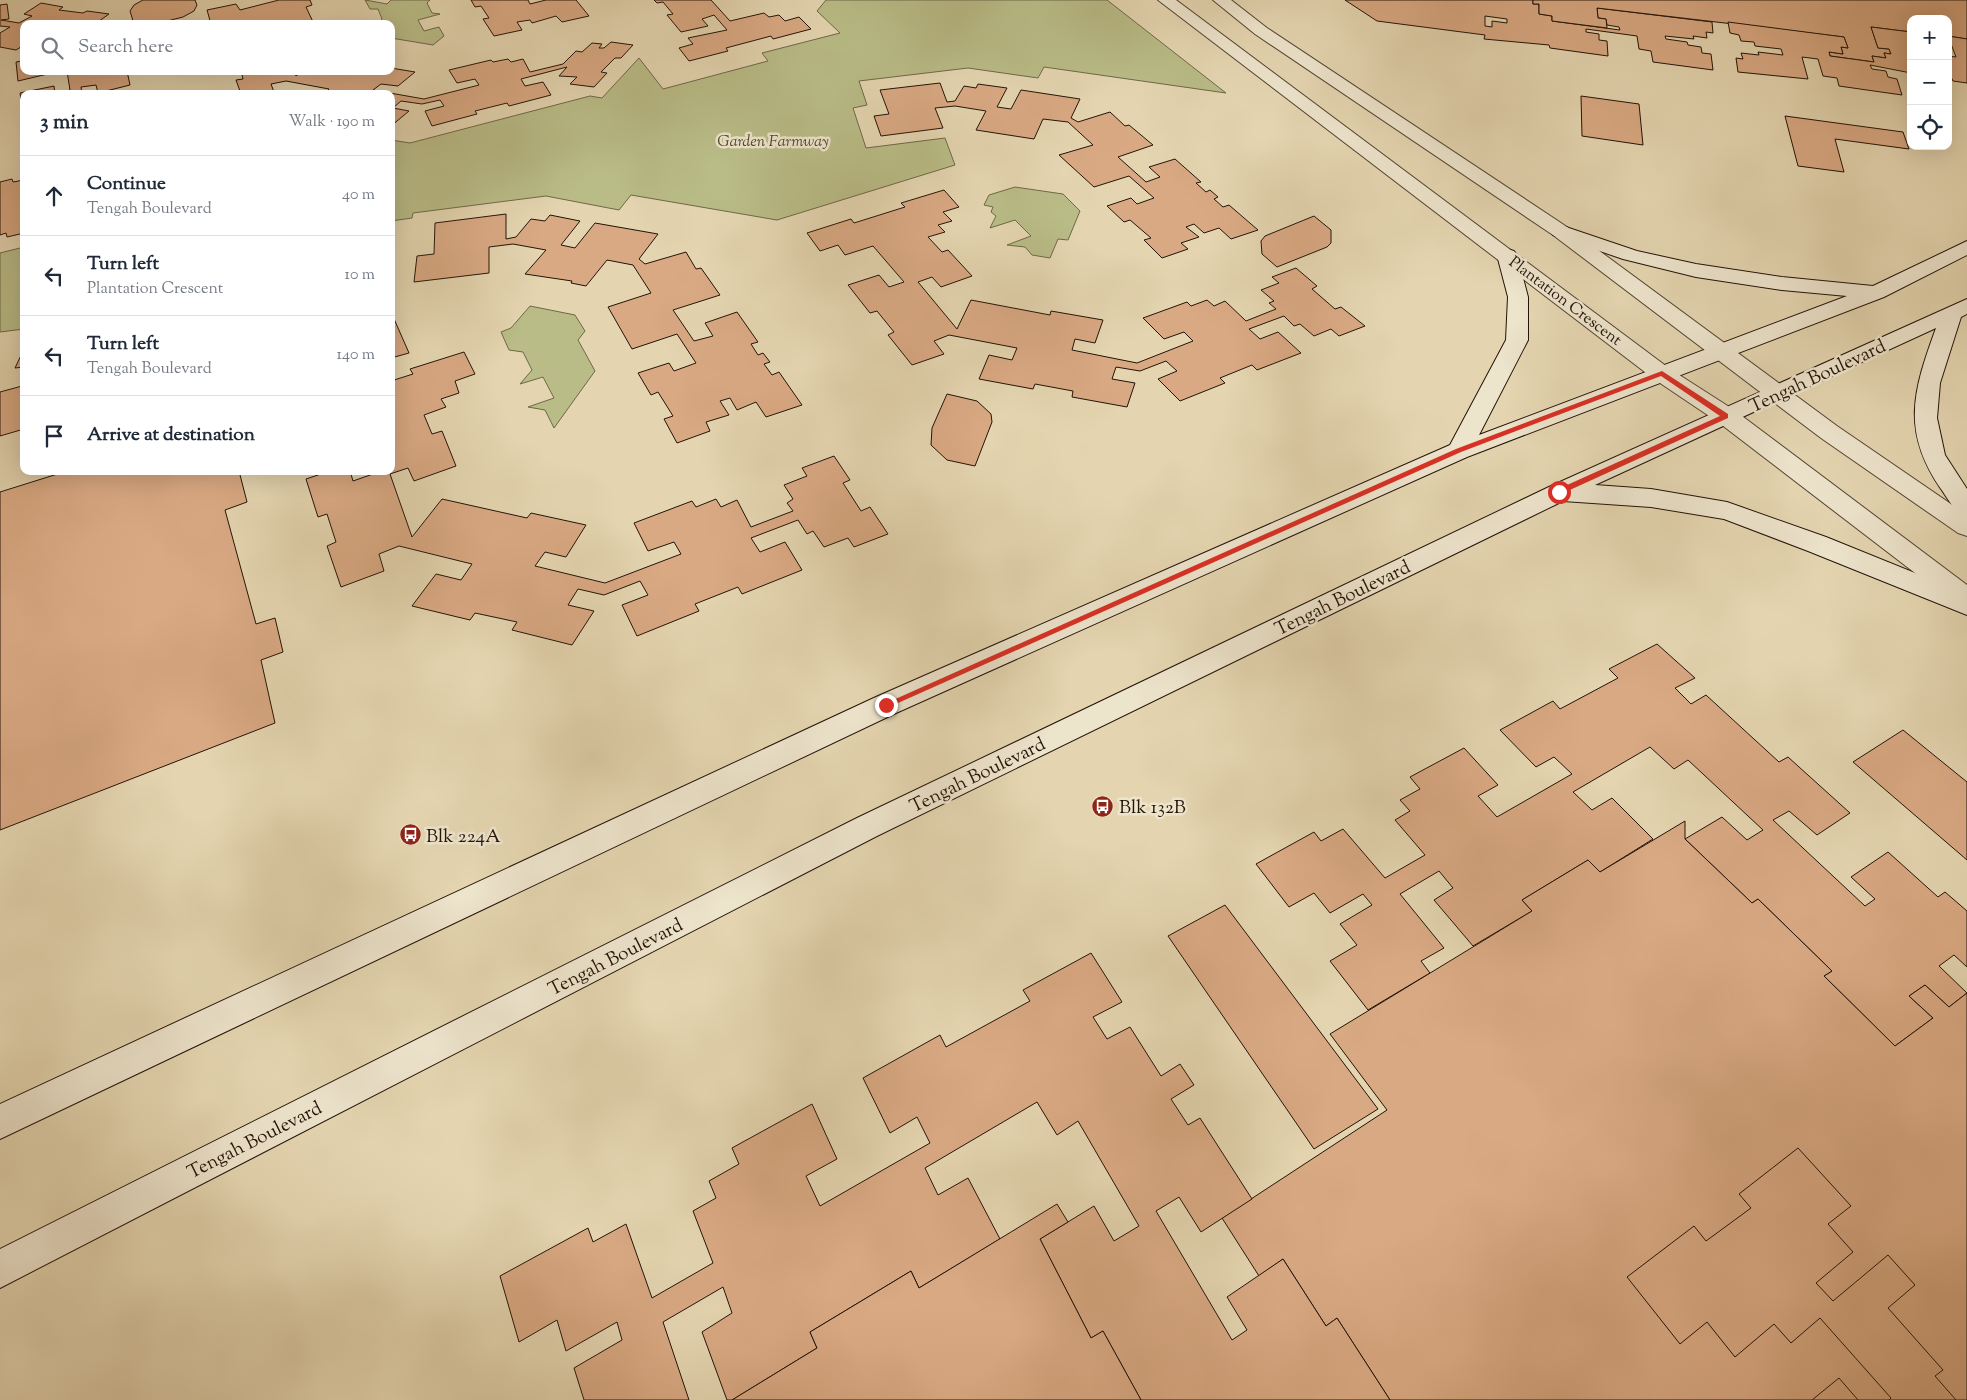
<!DOCTYPE html>
<meta charset="utf-8">
<style>
:root{--surface:#fff;--page:#f2f2f3;--text:#1f2937;--muted:#747a83;--line:#e0e1e3}
body{margin:0;font-family:"Sorts Mill Goudy",serif;background:var(--page);color:var(--text)}
.controls{position:absolute;right:15px;top:15px;display:grid;overflow:hidden;border-radius:10px;box-shadow:0 5px 20px #0002}
.controls button{width:45px;height:45px;display:grid;place-items:center;padding:0;border:0;border-bottom:1px solid var(--line);background:var(--surface);color:var(--text);font:25px sans-serif}
.stop{position:absolute;width:15px;height:15px;margin:-11px;border:4px solid #d93025;border-radius:50%;background:#fff}
.stop.end{background:#d93025;border-color:#fff;box-shadow:0 1px 5px #0008}
.list{margin:0;padding:0;list-style:none}
h2{display:flex;justify-content:space-between;align-items:center;height:65px;margin:0;padding:0 20px;font-size:21px}
h2 small{font-size:16px;font-weight:400;color:var(--muted)}
.list li{display:grid;grid-template-columns:32px 1fr auto;gap:15px;align-items:center;box-sizing:border-box;height:80px;padding:0 20px;border-top:1px solid var(--line)}
.list b{display:block;font-size:19px;white-space:nowrap}
.list p{margin:0;font-size:16px;white-space:nowrap;color:var(--muted)}
.list em{font-size:16px;font-style:normal;color:var(--muted)}
.icon{flex:none;width:28px;height:28px;fill:none;stroke:currentColor;stroke-width:2;stroke-linecap:round;stroke-linejoin:round}
.map{position:relative;flex:none;width:1967px;height:1400px;overflow:hidden}
.search{position:absolute;background:var(--surface);box-shadow:0 5px 20px #0002;left:20px;top:20px;width:375px;height:55px;display:flex;align-items:center;gap:12px;box-sizing:border-box;padding:0 18px;border-radius:10px;color:var(--muted);font-size:19px}
.panel{position:absolute;background:var(--surface);box-shadow:0 5px 20px #0002;left:20px;top:90px;width:375px;height:385px;border-radius:10px}
.map>svg:first-child{display:block}
.green{fill:#b9bc87;stroke:#6e6848}
.building{fill:#d9a983;stroke:#231308;fill-rule:evenodd}
.lines{fill:none;stroke-linecap:round;stroke-linejoin:round}
.street-casing{stroke:#534432;stroke-width:2}
.secondary-casing{stroke:#231308;stroke-width:2}
.street{fill:#ede4cc;fill-rule:evenodd}
.secondary{fill:#ede4cc;fill-rule:evenodd}
.route{fill:#d93025}
.labels{text-anchor:middle;stroke-width:5;stroke-linejoin:round;paint-order:stroke}
.far-park-label{font-size:16px;font-style:italic;fill:#50462e;stroke:#ede4cc}
.far-street-label{font-size:16px;fill:#231308;stroke:#ede4cc}
.street-label{font-size:19px;fill:#231308;stroke:#ede4cc}
.poi-label{font-size:19px;fill:#231308;stroke:#ede4cc;text-anchor:start}
</style>
<div class="map">
<svg width="1967" height="1400" viewBox="0 0 1967 1400">
<rect width="100%" height="100%" fill="#e4d5b0"/>
<filter id="stains"><feTurbulence type="fractalNoise" baseFrequency=".004" numOctaves="4"/><feColorMatrix values="0 0 0 0 .2 0 0 0 0 .09 0 0 0 0 .02 0 0 0 .5 -.17"/></filter>
<radialGradient id="worn" r=".72"><stop offset=".6" stop-color="#630" stop-opacity="0"/><stop offset="1" stop-color="#630" stop-opacity=".3"/></radialGradient>
<g class="green">
<path d="M365 0 387 4 391 0H430L427 3 432 13 440 14 418 20 424 31 439 27 444 36 433 45 391 38V24H378L382 19 378 9H370Z"/>
<path d="M826 0H1107L1226 93 1044 67 1038 78 968 68 859 81 867 105 853 108 866 148 945 138 955 165 777 220 631 195 619 210 546 196 413 213 412 218 391 221V140L410 143 590 96 602 98 639 58 663 89 768 61 762 53 840 33 817 11Z"/>
<path d="M1015 187 1063 194 1080 211 1068 240 1058 239 1050 258 1032 255 1025 247 1007 245 1031 236 1015 220 990 228 996 216 991 212 993 207 984 205 989 195Z"/>
<path d="M24 247V329L0 332V253Z"/>
<path d="M530 306 575 315 585 331 578 340 595 371 554 428 545 410 528 407 554 398 543 377 520 384 532 370 523 352 509 350 501 332 511 328Z"/>
</g>
<g class="building">
<path d="M143 0H195L197 5 194 11 183 17 155 24H134L130 11 134 5Z"/>
<path d="M279 0H310L312 5 306 7 314 24H211L207 10 236 4 240 10Z"/>
<path d="M471 0H528L530 4 546 0H576L589 16 562 22 556 16 532 23 530 20 517 22 522 30 494 36 483 19 489 18 481 6 475 7Z"/>
<path d="M654 0H711L730 21 764 13 769 17 779 15 785 21 799 17 811 29 773 39 771 36 726 48 728 51 689 61 679 48 693 44 688 38 727 30 714 15 702 19 708 26 681 32 667 15 673 14 663 2 657 3Z"/>
<path d="M1345 0H1533V4H1539V14L1552 16V21L1620 30 1619 27 1607 25 1606 19 1598 18 1597 8 1712 22 1713 33 1706 32 1707 38 1693 36 1694 39 1665 36 1666 39 1687 42 1688 45 1701 47 1702 53 1711 54 1713 70 1653 62 1651 51 1639 49 1637 36 1586 29V32L1599 34V40L1607 41 1608 56 1550 48 1549 45 1484 39 1485 35 1377 21ZM1485 16 1507 19V23L1492 21V27L1485 26Z"/>
<path d="M1533 0H1967V39L1948 36V19H1911V32L1871 27 1878 48 1889 49 1891 54 1884 53 1886 58 1872 56 1874 62 1830 56 1829 52 1843 54 1841 47 1848 48 1844 37 1597 8 1598 18 1606 19 1607 28 1552 21V16L1539 14V4H1533Z"/>
<path d="M41 3 63 7 59 10 83 13 87 11 109 14 95 24H24V45L16 50 0 47V33L10 27 0 26V5L7 4 9 19 1 20 19 23 32 16 24 14Z"/>
<path d="M1728 22 1844 37 1848 48 1841 47 1843 54 1829 52 1830 56 1874 62 1872 56 1886 58 1884 53 1891 54 1889 49 1878 48 1871 27 1911 32V73L1870 65 1872 69 1886 71 1888 77 1897 79 1902 95 1839 86 1837 78 1823 76 1818 59 1802 57 1808 79 1738 72 1736 58 1743 59 1741 53 1759 55 1758 52 1783 55 1781 49 1755 46 1754 42 1741 41 1739 35 1730 33Z"/>
<path d="M1948 36 1967 39V83L1953 81 1948 71V56L1956 57Z"/>
<path d="M611 42 633 45 621 58H615L601 72 607 73 594 87 570 84 577 77 559 76 567 67 521 79 525 86 543 82 551 95 509 106 507 103 475 111 477 114 432 126 425 111 444 106 440 100 422 104 401 101 393 108 409 111 391 126V94H324L329 89 286 81 271 84 274 92 241 94 236 80 243 79 241 71H294L296 76 302 71H391V68L415 72 398 86 381 84 373 90 424 99 479 85 475 79 457 83 449 70 491 60 493 62 508 59 511 62 523 59 530 72 563 64 576 51 582 52 592 43 602 44 599 48H604Z"/>
<path d="M24 53V71H52V73L18 81 16 62 22 61 21 54Z"/>
<path d="M67 71H127L130 85 98 93 96 85 81 87 82 94H57L70 90Z"/>
<path d="M940 83 947 102 955 101 964 86 976 88 978 84 1007 88 997 107 1011 109 1021 90 1080 99 1071 118 1078 122 1110 112 1125 126 1129 125 1153 145 1118 157 1146 182 1160 177 1149 167 1175 159 1201 182 1196 183 1206 192 1210 190 1218 197 1214 199 1223 207 1229 205 1258 230 1231 239 1219 228 1204 233 1194 224 1186 227 1199 237 1181 243 1188 249 1162 258 1144 240 1151 238 1130 220 1124 222 1107 206 1131 198 1137 204 1154 198 1129 176 1094 187 1059 155 1093 145 1068 122 1043 119 1034 139 976 130 986 111 955 106 935 108 943 128 881 136 874 116 889 114 880 90Z"/>
<path d="M54 86 55 94H24L23 113 20 93Z"/>
<path d="M1581 96 1639 104 1643 145 1582 136Z"/>
<path d="M1785 116 1903 132 1909 149 1835 139 1844 172 1798 166Z"/>
<path d="M12 179 13 182 24 180V233L7 237 6 233 0 235V182Z"/>
<path d="M944 190 959 207 943 212 952 221 938 225 945 232 928 237 942 252 948 250 972 276 941 287 932 277 918 282 957 329 971 300 1050 315 1051 311 1103 320 1095 343 1075 339 1072 350 1137 363 1193 341 1184 332 1164 339 1143 318 1187 302 1191 306 1207 300 1214 306 1225 301 1246 321 1276 309 1269 303 1274 301 1261 290 1279 283 1272 277 1296 268 1317 286 1312 289 1335 309 1341 307 1365 326 1339 336 1331 329 1314 336 1300 324 1294 326 1284 316 1249 329 1260 339 1278 332 1301 353 1257 370 1252 365 1220 378 1225 383 1180 401 1158 379 1177 371 1166 361 1140 371 1116 367 1112 379 1135 383 1127 407 1072 397 1073 391 1035 384 1033 389 979 379 989 355 1012 360 1017 348 949 335 934 341 944 354 912 365 888 335 894 332 877 311 870 313 848 285 879 275 889 287 904 282 873 246 845 255 838 245 820 251 807 233 851 219 854 223 905 207 901 203Z"/>
<path d="M506 214V239L516 237 531 219 545 221 550 215 580 221 561 245 575 248 595 223 658 234 639 259 645 264 686 252 696 269 701 268 720 295 673 310 694 341 713 336 705 323 737 312 758 342 751 344 758 355 763 353 770 362 764 364 772 375 779 372 802 405 766 417 756 402 737 410 730 398 720 401 729 415 706 422 710 431 677 443 664 419 673 416 658 392 651 395 638 373 669 363 674 371 696 363 677 334 632 349 608 307 651 293 633 265 607 260 586 286 571 283 572 281 525 274 546 250 513 244 489 247V273L414 282 417 256 434 254 435 223Z"/>
<path d="M1314 216 1331 230V243L1327 247 1277 267 1262 254 1261 241 1265 236Z"/>
<path d="M391 312 409 353 391 358Z"/>
<path d="M24 349V367L15 368Z"/>
<path d="M464 352 475 374 455 381 459 393 441 399 446 407 424 415 432 434 442 431 456 466 414 481 408 468 390 474 412 537 442 499 527 518 531 513 586 525 566 557 545 552 535 566 605 583 681 554 674 542 648 551 634 523 692 501 696 507 716 499 721 507 737 500 751 527 793 511 787 503 793 499 784 485 807 476 802 468 834 456 850 480 843 483 861 511 870 507 888 534 854 547 848 538 824 547 813 531 807 534 798 520 751 538 760 552 785 542 802 570 742 594 738 587 695 604 699 611 637 636 622 605 648 595 640 581 604 595 578 589 568 605 594 611 572 645 512 630 517 622 475 613 470 620 412 606 436 574 461 580 472 564 399 546 379 554 384 571 341 587 327 546 336 542 327 514 318 517 306 479 330 471H350L353 481 373 474 372 471H391V381L413 374 410 369Z"/>
<path d="M24 381V429L0 436V392L22 386Z"/>
<path d="M947 394 977 401 991 414 992 422 975 466 947 460 931 445 932 428Z"/>
<path d="M67 471H215L216 474 239 471 247 502 225 510 256 624 275 618 283 652 261 660 275 723 0 830V492Z"/>
<path d="M1657 644 1695 678 1675 688 1691 704 1706 695 1779 762 1788 757 1850 813 1817 835 1789 811 1773 820 1865 906 1875 899 1851 877 1888 852 1938 897 1945 892 1967 911V967L1954 955 1939 966 1967 993 1949 1007 1925 985 1909 996 1933 1018 1895 1046 1824 976 1832 971 1758 899 1752 903 1685 839 1722 817 1747 840 1763 830 1688 760 1674 769 1650 747 1573 792 1592 810 1612 798 1653 839 1600 872 1588 860 1522 900 1532 911 1473 946 1434 900 1453 888 1439 871 1400 894 1444 948 1421 961 1430 973 1368 1010 1330 961 1357 945 1340 924 1372 905 1363 894 1330 913 1314 893 1289 907 1256 864 1314 832 1321 841 1343 829 1385 878 1425 855 1395 820 1410 811 1400 800 1420 789 1410 777 1464 748 1498 785 1478 796 1497 817 1572 774 1554 757 1536 767 1500 730 1553 701 1560 709 1618 678 1609 669Z"/>
<path d="M1903 730 1967 782V860L1853 762Z"/>
<path d="M1685 821V839L1752 903 1758 899 1832 971 1824 976 1895 1046 1933 1018 1909 996 1925 985 1949 1007 1967 993V1400H1390L1337 1318 1326 1326 1283 1259 1259 1276 1222 1218 1387 1110 1330 1034 1532 911 1522 900 1588 860 1600 872Z"/>
<path d="M1225 905 1378 1109 1314 1149 1168 936Z"/>
<path d="M1091 953 1122 1002 1093 1017 1107 1039 1130 1027 1161 1076 1180 1064 1194 1085 1171 1099 1188 1125 1200 1118 1252 1199 1201 1232 1179 1197 1156 1211 1232 1340 1247 1330 1227 1297 1283 1259 1326 1326 1337 1318 1390 1400H1141L1103 1331 1091 1338 1040 1239 1094 1206 1114 1241 1139 1226 1078 1121 1057 1135 1037 1102 925 1168 938 1195 968 1178 1000 1239 919 1288 911 1271 810 1332 817 1348 732 1400H727L702 1332 732 1313 723 1287 663 1322 689 1400H584L574 1368 622 1340 617 1322 566 1351 557 1320 519 1342 500 1276 588 1228 593 1242 626 1224 652 1298 713 1263 693 1211 716 1198 709 1181 739 1164 732 1148 812 1104 837 1159 806 1176 820 1206 930 1143 917 1117 890 1133 863 1078 940 1035 946 1047 1030 1001 1023 990Z"/>
<path d="M1798 1148 1851 1206 1828 1224 1853 1252 1816 1283 1833 1301 1888 1255 1915 1285 1888 1308 1943 1370 1935 1376 1956 1400H1889L1891 1398 1820 1318 1791 1343 1774 1324 1735 1357 1707 1322 1680 1344 1627 1277 1694 1226 1706 1241 1751 1208 1739 1194Z"/>
<path d="M1057 1204 1068 1222 1040 1239 1091 1338 1103 1331 1141 1400H732L817 1348 810 1332 911 1271 919 1288Z"/>
<path d="M1839 1378 1858 1400H1812Z"/>
</g>
<g class="lines">
<defs>
<g id="street">
<path d="M1158 0H1176L1670 369 1734 410 1967 585V609L1958 606 1718 422 1654 379Z"/>
<path d="M1213 0H1231L1267 28 1567 227 1837 426 1967 515V536L1958 533 1821 438 1553 235 1255 34Z"/>
</g>
<g id="secondary">
<path d="M1560 225 1637 251 1696 264 1782 277 1873 286 1967 241V255L1884 297 1467 457 896 713 0 1139V1104L876 697 1450 445 1506 340 1508 297 1497 255 1500 251 1507 249 1514 251 1517 255 1528 297V340L1479 435 1847 296 1782 290 1696 277 1623 259 1553 235 1550 231 1553 227Z"/>
<path d="M1967 299V314L1961 317 1940 383 1937 418 1945 455 1967 489V516C1954 512 1949 500 1941 489 1901 431 1913 391 1936 328L1595 485 1651 489 1727 502 1826 537 1967 594V615L1808 551 1724 519 1651 507 1563 501 877 836 0 1288V1249L857 818 1551 486Z"/>
</g>
</defs>
<use href="#street" class="street-casing"/>
<use href="#secondary" class="secondary-casing"/>
<use href="#street" class="street"/>
<use href="#secondary" class="secondary"/>
</g>
<path class="route" d="M1662 371 1728 414V418L1561 494H1556V490L1720 416 1661 376 1461 452 889 707H883L882 705 1456 449Z"/>
<defs>
<symbol id="bus-disc" viewBox="-11 -11 22 22"><circle r="9.5" fill="#8f2418" stroke="#ede4cc"/><path d="M-5-6H5V4H4V6H2V4H-2V6H-4V4H-5ZM-3.5-4V0h7V-4ZM-3.5 1.2v1.5H-2V1.2ZM2 1.2v1.5H3.5V1.2Z" fill="#fff"/></symbol>
</defs>
<g fill-rule="evenodd">
<use href="#bus-disc" x="1090" y="794" width="25" height="25"/>
<use href="#bus-disc" x="398" y="822" width="25" height="25"/>
</g>
<g class="labels">
<g class="far-park-label">
<text x="773" y="146">Garden Farmway</text>
</g>
<g class="far-street-label">
<text transform="translate(1566 300) rotate(37)" y="6">Plantation Crescent</text>
</g>
<g class="street-label">
<text transform="translate(1817 375) rotate(-25)" y="7">Tengah Boulevard</text>
<text transform="translate(1342 597) rotate(-26)" y="7">Tengah Boulevard</text>
<text transform="translate(977 774) rotate(-26)" y="7">Tengah Boulevard</text>
<text transform="translate(615 956) rotate(-27)" y="7">Tengah Boulevard</text>
<text transform="translate(254 1139) rotate(-27)" y="7">Tengah Boulevard</text>
</g>
<g class="poi-label">
<text x="1119" y="813">Blk 132B</text>
<text x="426" y="842">Blk 224A</text>
</g>
</g>
<rect width="100%" height="100%" filter="url(#stains)"/>
<rect width="100%" height="100%" fill="url(#worn)"/>
</svg>
<div class="controls">
<button>+</button>
<button>−</button>
<button><svg class="icon" aria-label="locate" viewBox="0 0 24 24"><circle cx="12" cy="12" r="6"/><path d="M12 2v4M12 18v4M2 12h4M18 12h4"/></svg></button>
</div>
<div class="stop" style="left:1559px;top:492px"></div>
<div class="stop end" style="left:886px;top:705px"></div>
<div class="search"><svg class="icon" aria-label="search" viewBox="0 0 24 24"><circle cx="10" cy="10" r="6"/><path d="M15 15l6 6"/></svg>Search here</div>
<section class="panel">
<h2>3 min<small>Walk · 190 m</small></h2>
<ul class="list">
<li><svg class="icon" aria-label="ahead" viewBox="0 0 24 24"><path d="M12 20V5M6 11l6-6 6 6"/></svg><div><b>Continue</b><p>Tengah Boulevard</p></div><em>40 m</em></li>
<li><svg class="icon" aria-label="left" viewBox="0 0 24 24"><path d="M17 20v-9H6M10 6l-5 5 5 5"/></svg><div><b>Turn left</b><p>Plantation Crescent</p></div><em>10 m</em></li>
<li><svg class="icon" aria-label="left" viewBox="0 0 24 24"><path d="M17 20v-9H6M10 6l-5 5 5 5"/></svg><div><b>Turn left</b><p>Tengah Boulevard</p></div><em>140 m</em></li>
<li><svg class="icon" aria-label="arrive" viewBox="0 0 24 24"><path d="M6 21V4h12l-3 4 3 4H6"/></svg><div><b>Arrive at destination</b></div></li>
</ul>
</section>
</div>
